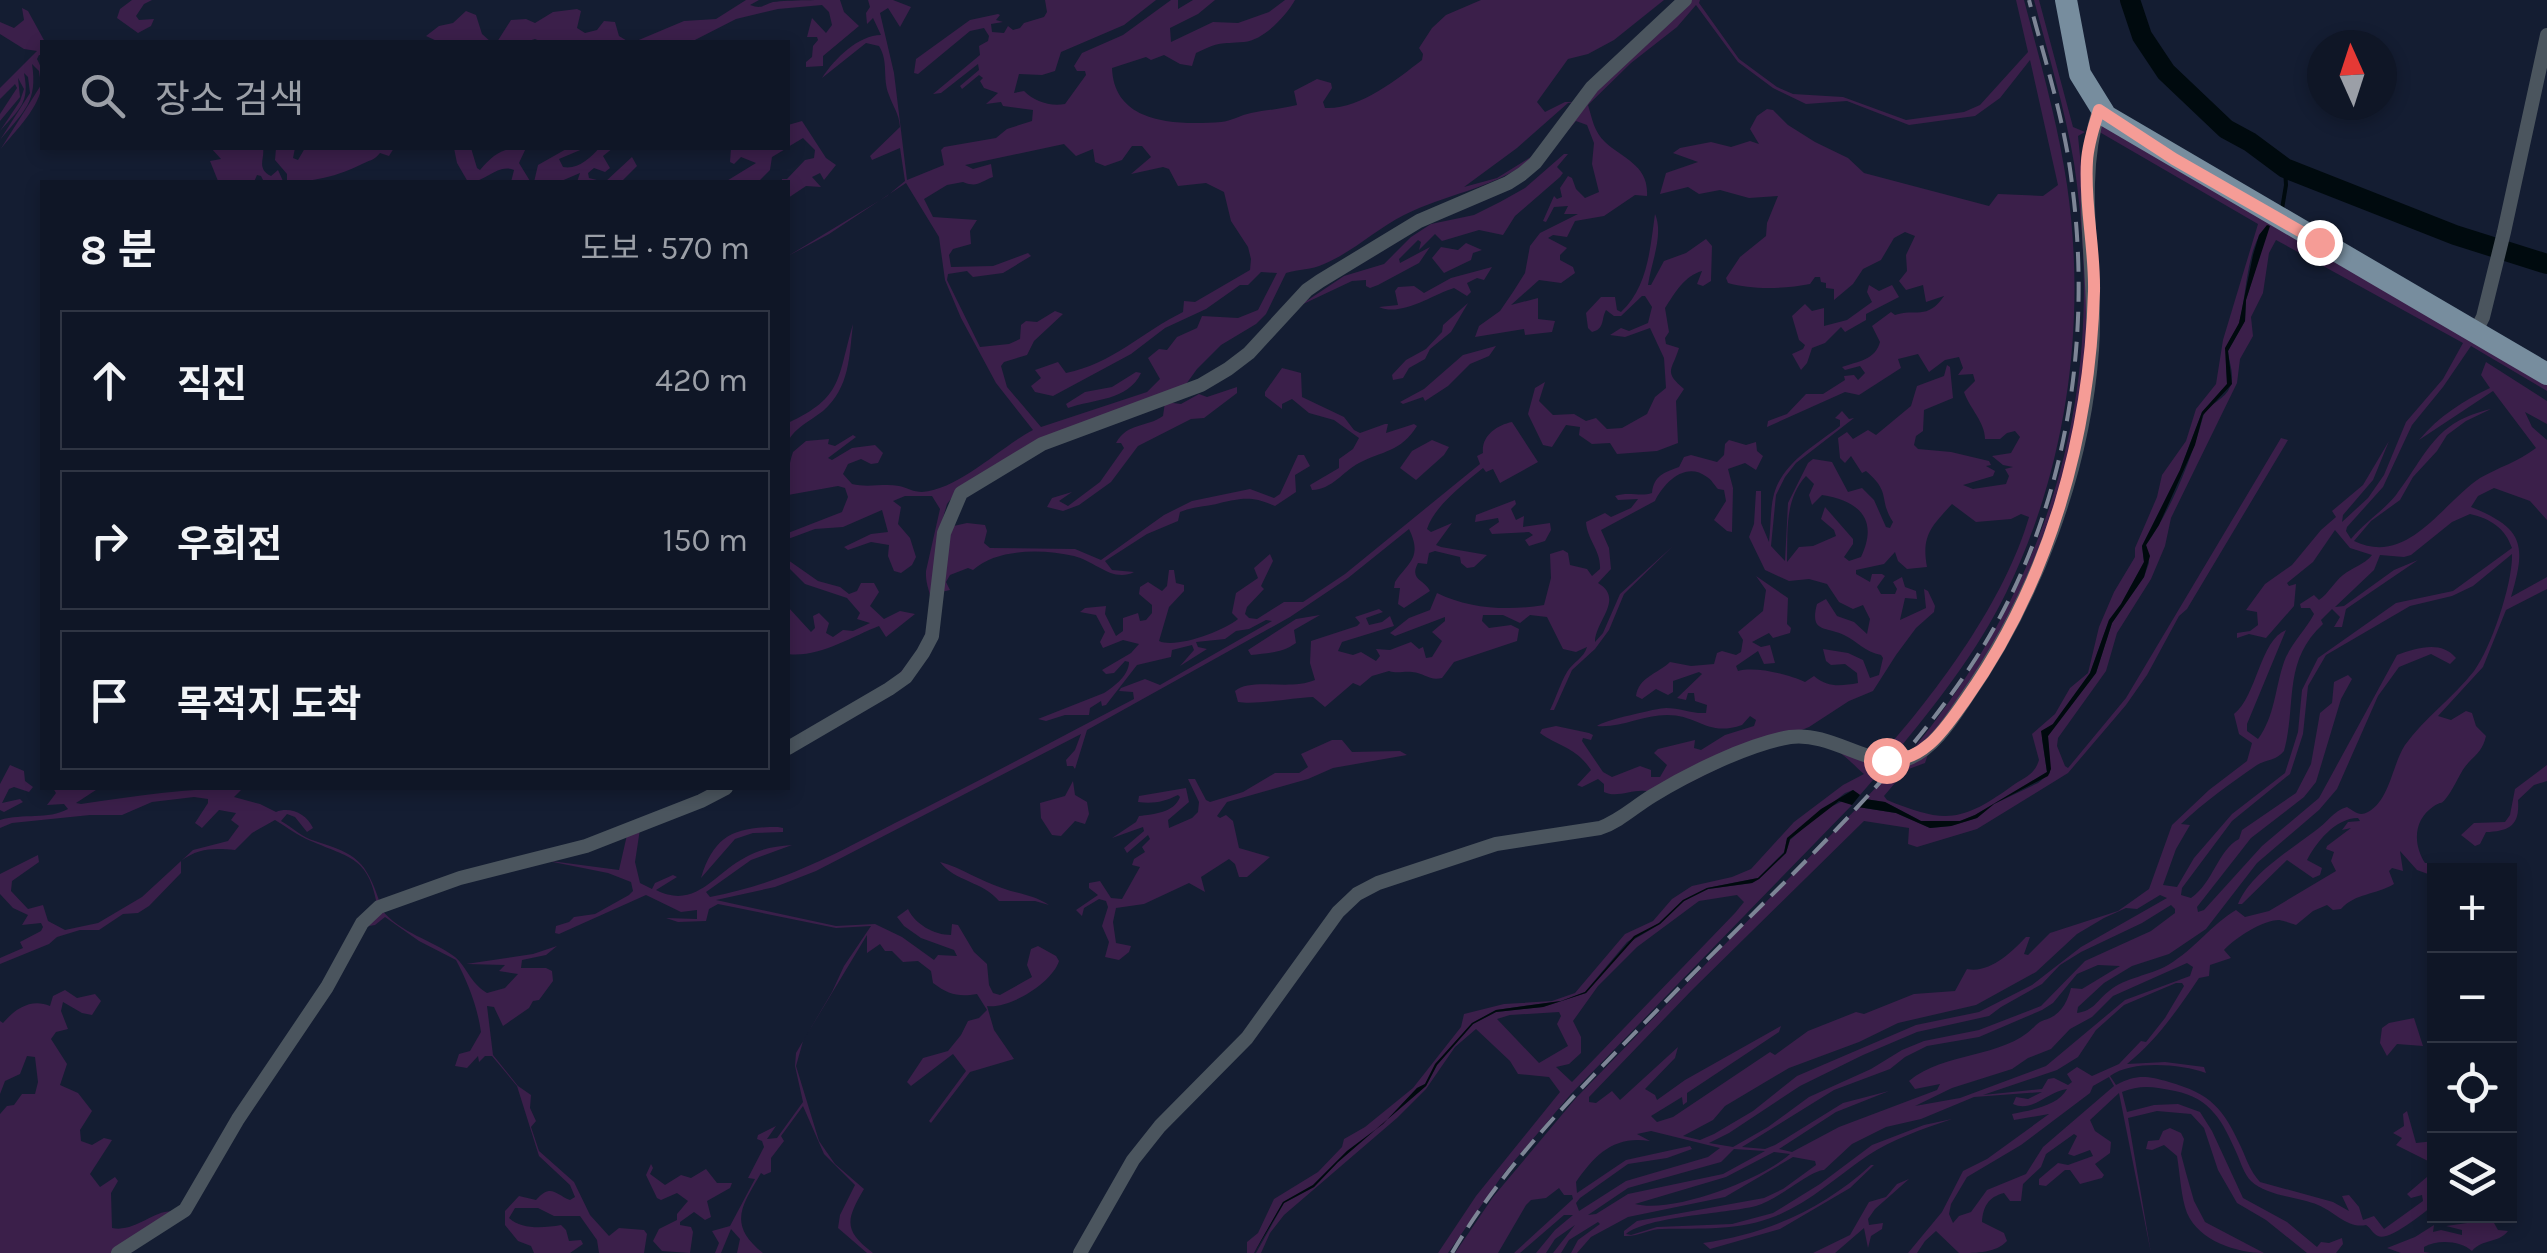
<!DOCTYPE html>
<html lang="ko">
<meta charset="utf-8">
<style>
:root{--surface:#0f1626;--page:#1d2332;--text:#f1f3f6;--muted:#9b9fa7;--line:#2f3543}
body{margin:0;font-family:Karla,"Noto Sans KR",sans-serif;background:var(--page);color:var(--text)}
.controls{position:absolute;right:30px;bottom:30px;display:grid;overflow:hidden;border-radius:0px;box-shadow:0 5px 15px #0003}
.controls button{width:90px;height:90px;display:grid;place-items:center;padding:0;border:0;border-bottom:2px solid var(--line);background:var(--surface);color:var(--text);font:50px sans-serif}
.compass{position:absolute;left:2307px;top:30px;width:90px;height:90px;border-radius:50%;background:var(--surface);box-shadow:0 5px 15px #0003;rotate:357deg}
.stop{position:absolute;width:30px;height:30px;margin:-22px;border:8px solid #f59c96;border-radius:50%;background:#fff}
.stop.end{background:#f59c96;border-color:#fff;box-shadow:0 2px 10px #0008}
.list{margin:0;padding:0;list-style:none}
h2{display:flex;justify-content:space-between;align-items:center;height:130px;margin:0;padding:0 40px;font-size:42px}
h2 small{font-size:32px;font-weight:400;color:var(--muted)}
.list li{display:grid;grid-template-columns:65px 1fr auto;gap:30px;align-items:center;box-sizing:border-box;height:140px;margin:0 20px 20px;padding:0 20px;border:2px solid var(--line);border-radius:0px}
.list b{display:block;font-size:38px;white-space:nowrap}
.list em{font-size:32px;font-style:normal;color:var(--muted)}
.icon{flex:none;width:55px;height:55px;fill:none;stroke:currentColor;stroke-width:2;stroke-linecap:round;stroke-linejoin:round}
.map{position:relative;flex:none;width:2547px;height:1253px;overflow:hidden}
.search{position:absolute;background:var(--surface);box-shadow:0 5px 15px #0003;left:40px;top:40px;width:750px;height:110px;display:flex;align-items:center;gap:25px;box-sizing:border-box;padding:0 35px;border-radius:0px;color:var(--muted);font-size:38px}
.panel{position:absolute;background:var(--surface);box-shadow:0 5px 15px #0003;left:40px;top:180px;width:750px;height:610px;border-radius:0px}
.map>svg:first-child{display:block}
.green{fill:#3b1f4a;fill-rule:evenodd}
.water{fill:#000a0e}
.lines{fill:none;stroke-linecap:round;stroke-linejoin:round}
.stream{stroke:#000a0e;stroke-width:4}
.river{stroke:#000a0e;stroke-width:20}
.street{stroke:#4b555e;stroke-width:14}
.primary{stroke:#778d9e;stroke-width:22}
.rail{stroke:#7d8596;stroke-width:4;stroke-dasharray:20 10;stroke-linecap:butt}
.route{stroke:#f59c96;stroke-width:12}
</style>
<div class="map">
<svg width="2547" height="1253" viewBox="0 0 2547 1253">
<rect width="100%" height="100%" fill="#141d32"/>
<g class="green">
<path d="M132 0H152L144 4 136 16 139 20 154 19 151 26 138 33 117 18 120 9Z"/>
<path d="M746 0H759L750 5C761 9 762 6 773 2 790 0 821 0 840 0L844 12 859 26 823 56V66L806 67V62L812 57 813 46 818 40 817 37H807L812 18 826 33 832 25 829 12 822 5 778 9 736 19 691 42H634L684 21 716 19Z"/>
<path d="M868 0H893L911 7 900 27 888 8 880 13 894 73 907 180 944 165 941 150 944 147 996 138 1007 129 1032 121 1033 110 1003 106 1001 102 986 104 998 93 984 88 980 81 983 78 979 75 962 89 960 86 979 70 978 64 941 93 933 94 980 55 979 46 988 41 989 36 984 28 970 31 918 74 914 73 916 59 970 20 998 14 1000 15 996 20 1003 22 991 24 992 32 1004 33 1008 26 1013 30 1020 28 1024 23 1044 17 1047 12 1045 0H1156L1124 25 1061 52 1055 71 1042 75 1019 74 1014 93 1024 91C1034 101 1050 107 1065 104L1086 75 1085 71H1077L1074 66 1082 53 1123 35 1171 0H1178V9L1193 0H1215L1198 14 1170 28 1171 42 1213 22 1238 23 1269 12 1285 0H1295C1286 16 1264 40 1244 42 1219 44 1221 41 1196 53L1192 66 1180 64 1164 55 1151 60 1146 57 1112 68C1114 125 1178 125 1221 122 1231 121 1241 115 1251 113 1266 110 1281 109 1297 105L1294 91 1317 79 1331 83 1332 88 1323 102 1325 108C1359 110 1396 80 1422 60L1423 54 1419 48 1432 28 1446 15 1481 0H1664L1614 40 1588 54 1568 59 1537 102 1545 112 1565 102H1575L1568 103 1517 148 1464 187 1497 178 1539 152C1502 188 1449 192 1404 215 1376 229 1353 252 1324 264 1311 270 1299 269 1286 273L1266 314 1256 324 1221 345 1197 369 1184 387 1041 440 960 487 947 504 941 525 933 613 921 652 903 675 886 688 788 745V741C843 710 918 686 930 616 934 594 925 589 926 571L940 509 932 496H905L893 501 901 507 898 524 910 538 916 557 912 565 901 573 894 571 888 556 889 545 871 542 848 550 844 547 871 534 888 532 882 510 843 527 815 529 788 539V533L842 512 848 497 845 488 838 486 788 495C788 479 788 466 793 452L806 441 829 439 828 444 835 446 853 435 856 437 828 458 832 460 852 448 875 445 883 453 878 463 871 464 861 459 848 464 843 474 852 484C868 488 884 483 899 486 908 488 913 492 922 492 960 489 999 448 1033 430L996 383 961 318 945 280 939 237 906 183 829 234 788 256 887 196 905 181 900 148 872 160 870 156 900 127C899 113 893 107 889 95 882 78 889 62 879 46L866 43 822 78C835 58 859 35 881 35L873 18 867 24 866 13 870 7ZM1064 144 1076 156 1093 149 1095 162 1105 166 1122 160 1132 146H1142L1151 157 1131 174 1163 167 1169 169 1178 186 1206 183 1224 192 1231 221 1248 247 1251 259 1250 270 1195 302 1184 301 1183 312C1142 332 1112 364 1066 373L1058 362 1035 370 1041 378 1031 386 1035 392 1053 396 1131 354 1165 328 1206 309 1240 285H1248L1261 272 1277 273 1258 310 1238 318 1202 316 1197 328 1177 337 1167 350 1159 349 1148 358 1160 379 1147 392 1041 427 1007 387 1001 366 1004 362 1027 355 1034 341 1063 314 1055 311 1037 322 1026 321 1021 325 1020 339 1009 344 980 347 947 280 948 274 967 271 973 277 1003 273 1031 256 1028 253 993 266 951 267 949 255 953 249 971 244 970 231 977 220 933 217 924 199 947 185 963 182C978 188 979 182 993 177L991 164 973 169 965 165Z"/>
<path d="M1690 0H1700L1699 3 1739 59 1777 87 1793 94 1843 97 1906 120 1964 112 1980 105 2028 52 2016 0H2024C2040 61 2058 123 2067 185 2087 322 2067 468 2006 593 1977 652 1936 704 1894 755H1881C1938 691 2005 600 2029 517L2021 514 2011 519 1976 522 1952 504C1932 526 1921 535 1927 567L1907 569 1898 561 1895 552 1884 564 1856 570V574L1870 582 1872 574H1882L1885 576 1877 587 1881 594H1895L1897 589 1893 582 1902 577 1905 587 1916 591 1917 599 1905 598 1900 620 1926 608 1924 589 1928 591 1935 606 1934 612 1916 628 1896 655 1873 691 1849 701 1809 727 1651 792C1635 787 1618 799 1604 792V784L1598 779 1582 787 1577 785 1591 770C1576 747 1559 747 1540 733L1542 729 1556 726 1589 733 1593 735 1591 740 1583 738 1582 741 1603 772 1612 777 1640 766 1651 770V777H1660L1667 765 1654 753 1658 749 1695 740 1694 748 1701 750 1725 735 1754 726 1756 720 1750 716 1742 725C1707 737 1699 715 1667 715 1643 715 1621 728 1597 726 1602 721 1658 708 1666 708 1680 708 1692 714 1706 713L1707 705 1695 701 1694 693H1688L1686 700 1677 698 1702 674 1699 672 1673 681V692L1668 695 1656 689 1642 699 1636 696C1639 677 1657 674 1670 662L1691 666 1714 664 1717 653 1722 651 1736 655 1741 652 1743 640 1738 632 1763 611 1766 590 1756 576 1788 598 1787 624 1791 628 1790 633 1773 638 1769 633 1752 642 1761 647 1770 645 1775 663 1764 664 1758 651 1736 666 1738 671C1755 666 1788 674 1805 682L1814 676C1828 688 1841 686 1858 683L1857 673 1845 664 1831 665 1826 661 1823 649 1848 653 1863 660 1870 678 1879 675 1883 658 1881 655C1865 652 1857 641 1844 635 1827 626 1809 634 1817 604L1826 599 1837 616 1854 622 1867 634 1870 619 1863 605 1853 609 1839 602 1827 584 1809 579 1789 581 1765 570 1749 537 1754 524 1756 491H1761V523L1769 542C1771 526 1770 509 1774 494 1783 462 1816 445 1840 426V420L1835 418 1842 411 1849 419 1854 418 1796 463 1785 477 1776 495 1771 546 1785 561 1788 503 1808 463 1813 459 1832 462 1848 492 1862 488 1874 500 1886 527 1890 528 1893 522C1878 499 1892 493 1866 471L1862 473 1851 456 1845 463 1840 458 1838 438 1847 432 1853 439 1868 430 1876 435 1911 406 1917 386 1944 376 1947 365 1950 367 1953 398 1924 410 1923 431 1916 436 1914 445 1918 449 1951 452 1989 461 1991 465 1986 466 1995 471 1993 476 1963 485 1973 489 2006 484 2009 476 2005 469 2013 467 2003 465 1992 456 2011 453 2020 437 2015 431 2007 433 2000 439H1985C1985 422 1970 409 1964 392L1975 381 1973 374 1958 375 1963 368 1959 357 1945 360 1929 372 1918 354 1898 359 1901 368 1859 395 1845 392 1767 427 1768 421 1787 414 1806 394H1823L1845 380 1844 376 1854 375 1858 380 1865 373 1860 366 1845 370 1842 367C1859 361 1875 360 1880 342L1872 326 1891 312 1895 315C1915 308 1927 321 1944 296L1926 302 1923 285 1906 290 1899 281 1907 271 1906 255 1915 236 1905 232 1894 238 1881 260 1863 269 1853 284 1834 300V289L1826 288V283L1821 282 1820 277H1815L1810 284C1785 289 1752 290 1728 283L1726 278 1740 257 1766 236 1767 223 1778 196 1749 198 1720 190 1699 194 1688 187 1660 194 1666 173 1698 162 1673 153 1680 148 1711 142 1731 147 1750 141 1759 144 1750 129 1757 116 1767 109 1773 110 1788 125 1815 142 1848 158 1864 173 1989 206 1998 194 2043 196 2058 185 2030 60 2000 98 1975 116 1909 125 1847 101 1806 104 1773 88 1738 62 1696 5 1677 27 1631 63 1588 105C1592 118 1594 132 1605 142 1623 159 1649 165 1647 196L1635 195 1604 216 1575 221 1567 237 1553 235 1548 238 1567 248 1560 255V260L1573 267 1575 273 1561 283 1539 280 1511 305 1538 298V319L1555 321 1552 332 1525 335 1524 329 1475 337 1479 326 1500 311 1513 292 1525 273 1530 246 1540 233 1578 214H1564L1568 206 1554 207 1546 222 1543 221 1554 196 1557 199 1562 197 1560 188 1568 176 1572 178 1576 189 1585 198 1599 192 1592 164 1594 143 1587 125 1576 121 1551 150 1591 93ZM1806 476 1814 484 1809 495 1812 505 1822 495C1859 501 1879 519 1861 557L1849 561 1844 557 1853 544V539L1825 507 1821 519 1834 530 1836 536 1813 546 1799 547 1787 562C1788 532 1784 500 1806 476Z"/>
<path d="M2034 0H2039L2073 127 2085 132 2078 136 2089 246 2087 364 2071 453 2042 548 1993 651 1942 725 1911 752C2054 576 2108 388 2074 163 2065 108 2048 54 2034 0Z"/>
<path d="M22 8 28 11 45 42H42V55H39L37 59C56 93 21 124 0 150L41 85 39 71 32 64C38 102 24 111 0 140L30 93 28 77 24 73C30 103 20 108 0 131L20 101 24 89 18 78 20 97 0 121V114L17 88 15 84 0 99V88L37 51 24 49 0 34V22L14 28 24 20Z"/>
<path d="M577 9 581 11 577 28 585 33 597 30 604 21 615 22 619 36 629 42H542L535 39 525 42H497L511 20 526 19 535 23 553 12Z"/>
<path d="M466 11 476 15 482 34 491 42H439L426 36 439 26 453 23Z"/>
<path d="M802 121 826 158 836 165 824 180 820 173 812 177 821 187 806 186 788 198V182H782V179H787L805 160 814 158 815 150 803 138 788 147V125Z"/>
<path d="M2100 124 2547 383V391L2471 346 2443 387 2412 425 2383 487 2347 527 2346 531 2351 539C2365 522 2383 511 2396 495 2428 453 2434 422 2491 409L2466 421 2447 435 2437 451 2413 477 2400 500 2371 521 2354 541C2408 567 2441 504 2480 478 2499 467 2518 462 2536 448L2493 391 2419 440C2438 417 2464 400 2490 388L2481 375 2486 362 2547 401V424L2525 412 2532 427 2547 440V520L2530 501 2494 488 2478 496 2471 507C2523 528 2527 544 2511 597L2547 577V589L2506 610 2483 667 2438 716 2451 720 2466 711 2472 713 2476 726 2486 736C2483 749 2478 753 2469 762 2460 771 2455 787 2447 797 2440 806 2444 800 2434 806 2413 820 2413 844 2425 863H2439L2443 870 2428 874 2417 870 2400 851 2403 871 2392 868 2389 871 2394 884C2376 895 2355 893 2341 909L2333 910 2327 905 2313 911 2296 925C2294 924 2281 920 2279 920 2263 920 2235 938 2224 950L2231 958 2210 965 2209 976 2199 978C2178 1009 2157 1040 2127 1064L2165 1062 2204 1067 2206 1073C2180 1064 2133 1060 2110 1076L2116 1085C2137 1074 2147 1076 2169 1082 2211 1094 2223 1108 2241 1147 2247 1160 2250 1171 2260 1182L2333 1202 2349 1211 2342 1196 2349 1195 2359 1207 2363 1220 2374 1216 2384 1229 2423 1201 2422 1195 2411 1198 2407 1194 2434 1171V1164L2396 1145 2402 1138 2393 1133 2404 1126 2403 1114 2407 1111 2416 1143 2434 1141V1204C2426 1212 2388 1242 2378 1236 2373 1234 2371 1228 2366 1225 2348 1229 2335 1212 2318 1205 2299 1197 2266 1196 2251 1181 2244 1174 2241 1163 2237 1154 2223 1122 2211 1098 2175 1091 2155 1087 2141 1084 2122 1092L2127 1112 2154 1105 2178 1104 2200 1112 2212 1131 2243 1198 2287 1222 2317 1247 2321 1242 2329 1243 2342 1238 2343 1244 2336 1253H2307L2266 1220 2237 1203 2218 1170 2204 1128 2191 1114 2157 1111 2128 1118 2151 1253 2119 1093 2090 1120 2095 1131 2111 1142 2110 1153 2095 1164 2104 1175 2102 1178 2080 1184 2070 1170H2065L2046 1186 2039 1185V1179L2058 1163 2068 1165 2093 1156 2090 1150 2074 1156 2068 1154 2077 1136 2074 1134 2046 1154 2041 1167 2023 1184 2021 1201H2010L2004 1193C1988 1197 1983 1207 1982 1222L2004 1233 2007 1241C1996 1253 1977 1253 1959 1253L1936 1231 1925 1241 1917 1253H1908L1942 1212 1963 1171 1987 1159 2049 1114 2014 1120 2012 1114C2031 1110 2058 1106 2067 1089 2048 1091 2033 1113 2013 1104L2016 1097 2028 1099 2042 1092 1974 1097 1921 1119 1886 1127 1852 1144 1824 1170C1809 1171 1778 1200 1756 1206 1724 1214 1648 1216 1626 1234L1631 1235 1657 1227 1732 1224 1773 1213 1820 1184 1872 1145 1924 1125 1952 1119C1923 1129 1892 1139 1867 1156 1838 1176 1810 1202 1776 1216 1739 1231 1701 1228 1662 1229 1649 1229 1638 1237 1624 1236V1231L1637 1221 1764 1198 1783 1189 1816 1165 1815 1161 1793 1157 1725 1197 1628 1217 1591 1237 1577 1253H1571L1578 1240 1600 1224 1598 1222 1569 1240 1561 1253H1553L1575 1225 1555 1239 1546 1253H1536L1555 1230 1573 1215H1564L1520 1253H1514L1573 1199 1572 1195H1564L1559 1188 1546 1198 1531 1200 1526 1205 1498 1253H1455L1493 1197 1576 1098 1858 807 1896 813 1930 828 1951 826 1977 818 1994 804 2038 783 2050 773 2048 736 2096 673 2112 623 2144 577 2149 563 2146 545C2172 508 2191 460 2203 417 2207 404 2223 401 2229 389 2236 377 2229 364 2228 351L2245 321 2246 300 2269 225C2246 240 2247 298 2239 323 2237 330 2230 337 2228 344 2224 356 2227 372 2227 384L2202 412 2180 470 2142 546 2144 562 2121 604 2109 620 2090 673 2042 739 2047 772 1975 815 1960 821H1921L1885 802 1865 799 1899 763 1930 748 1925 763 1906 770 1884 796 1887 800C1945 824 1962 822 2012 786 2024 777 2034 776 2039 760L2032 734 2055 714 2070 688 2088 673 2099 627 2114 592 2135 557V548L2157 497 2162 475 2186 441 2196 409 2216 384 2223 340 2258 224 2096 130ZM2276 240 2463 343 2443 379 2406 422 2384 475 2368 498 2342 522 2343 515 2373 480 2389 441 2363 485 2332 511 2336 517 2321 530 2292 565 2265 584 2246 610 2257 612 2258 625 2250 631 2237 633V638L2249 634 2266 638 2294 606 2296 584 2289 586 2287 583 2313 562 2335 530 2350 548 2372 555C2364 565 2353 567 2343 575 2334 582 2329 593 2319 600L2314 595 2300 604 2301 608H2310L2314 614C2305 631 2291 643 2284 662 2275 688 2275 716 2258 739L2247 731V724L2286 630C2260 640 2257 696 2234 714L2239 734 2252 743 2247 761 2209 790 2172 825 2149 889 2118 911 2050 933 2028 955 2024 954 2030 937H2026C2012 952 1989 974 1967 969L1955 991 1914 994 1864 1014 1856 1012 1808 1031 1775 1055 1770 1052 1673 1117 1657 1122 1651 1116 1682 1097 1683 1105 1687 1102V1093L1779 1032 1781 1026 1685 1080 1657 1100 1655 1095 1645 1089 1675 1058 1678 1047 1620 1100 1612 1091 1596 1103 1589 1102V1097L1693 989 1864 821 1909 828 1908 844 1917 847 1977 829 2068 773 2126 705 2147 675 2179 616 2187 609 2288 440 2281 438 2126 698 2068 768 2065 766 2057 746 2058 738 2106 671 2117 633 2151 579 2165 546 2171 518 2237 383 2240 359 2253 336 2251 317 2263 293 2269 253ZM2470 514C2491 519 2505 528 2512 548L2453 591 2396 603 2318 658 2302 690 2298 732 2285 773 2232 814 2194 858 2177 887 2163 885 2176 849 2190 825 2181 824C2204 802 2231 783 2257 765 2267 759 2276 761 2284 751 2297 704 2282 662 2323 624L2321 620 2332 609 2340 617 2334 627H2342L2346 609 2418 560 2394 570 2344 606 2335 607 2374 570 2380 555 2404 557 2411 555 2452 522ZM2512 554C2513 583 2491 648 2474 671 2453 698 2425 717 2405 745 2392 765 2390 800 2368 812 2359 817 2354 811 2347 807 2333 811 2327 823 2315 831 2289 851 2251 873 2238 904H2242L2287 860 2313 878 2320 875 2322 868 2307 860C2316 843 2335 818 2358 818L2360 821 2348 822 2342 830 2351 828 2327 846 2326 849 2334 852 2331 861 2336 871 2269 911 2245 917 2236 910C2212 924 2195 949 2168 965 2149 976 2126 977 2109 991 2097 1000 2094 1011 2077 1013L2078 1007 2104 983 2132 966 2169 954 2206 929 2257 863 2319 810 2337 789 2378 696 2399 667 2431 654 2450 664 2456 658C2441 640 2417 648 2397 655L2319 798 2262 846 2204 910 2198 912 2197 907 2251 838 2304 797 2316 782 2341 699 2352 679 2348 675 2334 682 2332 703 2320 713 2311 764 2296 793 2242 830 2239 839C2218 850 2213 883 2191 898L2181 895 2182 888 2232 821 2290 774 2303 734 2308 686 2326 655 2410 606 2452 596 2473 586ZM2160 895 2167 898 2081 947 2032 985 1979 1012 1916 1025 1797 1076 1753 1111 1714 1134 1700 1140 1683 1136 1713 1120 1725 1106 1789 1068 1859 1042 1898 1023 1976 1005 2036 972 2077 934 2104 918 2126 908 2137 909ZM2171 905 2175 909V913L2151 931 2085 961 2041 1006 1979 1030 1924 1041 1902 1050 1871 1069 1809 1097 1768 1127 1733 1147 1709 1143 1729 1133 1800 1086 1863 1055 1917 1032 1989 1016 2001 1007 2042 984 2060 965 2081 952 2142 923ZM2187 963 2193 967 2190 976 2125 1000 2046 1066 1960 1098 1915 1106 1952 1088 2012 1069 2028 1058 2051 1049 2070 1029 2092 1017 2113 996ZM2098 965 2120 966 2082 989 2071 988C2068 999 2063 1012 2050 1018 2045 1020 2040 1021 2036 1025 2005 1059 1945 1051 1909 1081L1915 1089 1940 1084 1937 1090 1839 1127 1792 1152 1779 1149 1836 1112 1889 1091 1843 1103 1775 1145 1765 1149 1742 1147 1834 1090 1890 1069 1905 1057 1927 1046 1979 1037 2042 1010 2053 1003 2077 974ZM2176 983H2182L2184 986 2165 1018 2146 1042 2141 1041 2119 1064 2092 1076 2077 1067 2067 1074 2072 1082 2068 1085 2054 1078 2048 1079 2042 1089 1983 1095 2057 1070 2078 1057 2096 1030 2124 1005ZM2109 1077 2114 1086 2043 1147 2026 1174 1987 1190 1971 1212 1959 1216 1953 1223 1949 1214 1951 1204 1967 1177 2021 1145 2090 1093 2093 1086ZM1651 1131 1720 1148 1708 1157 1626 1181 1579 1211 1576 1203 1580 1198 1628 1164 1667 1158 1692 1149 1690 1146 1626 1160 1577 1193 1576 1182C1595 1154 1615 1135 1650 1141L1637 1134ZM1734 1149 1765 1151 1723 1174 1628 1194 1596 1214 1588 1215 1628 1188 1721 1162ZM1774 1152 1790 1154C1761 1180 1672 1214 1635 1204L1726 1177Z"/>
<path d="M211 148H263C265 159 256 168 271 176L278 170 283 181H287V174L275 160 276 148H295L293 158 298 160 305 148H394L389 156 380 153C374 161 369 160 360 165 327 181 300 183 264 182L261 176 257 175 254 182H210L218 181 210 161 221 159Z"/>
<path d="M454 148H471L477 168 480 170C494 153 504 147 526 148L519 163 530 181 511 182 514 170C498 163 485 183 468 182L457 163Z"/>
<path d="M568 148H585L559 159 563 167C577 170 591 158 599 148H613L603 156 610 168 605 172 594 168 588 173 589 178 605 182 632 157 637 166 621 182H577L580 173 559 182H534L538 165Z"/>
<path d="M731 148H787L772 157 770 170 758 182H725L756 163 741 157 734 164 730 162Z"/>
<path d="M1564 154H1568L1557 167 1563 173 1560 177 1515 216 1503 235 1479 230 1442 241 1435 234 1419 250 1421 242 1418 240 1399 259 1400 263 1430 247 1419 263 1378 285 1370 288 1366 286V280L1352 281 1299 306 1344 276 1384 264 1411 237 1431 224 1474 215 1500 202 1525 188Z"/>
<path d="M1655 214C1664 235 1651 263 1648 285H1651L1664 261 1686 253 1706 239 1712 246 1711 281 1703 286 1697 284 1702 271C1684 276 1675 293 1665 308L1669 332 1665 338 1666 344 1679 348C1672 371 1663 371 1684 389L1676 401 1678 443 1657 451 1617 454 1610 443 1592 444 1579 435 1580 427 1566 425 1552 447 1543 445 1528 414 1535 388 1545 382 1539 401 1553 415 1574 414 1586 421 1596 418 1607 429 1622 428 1647 414 1655 397 1666 388 1664 358 1650 328 1625 337 1610 335 1621 328 1629 331 1648 323 1652 307 1645 296H1642L1621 316H1614L1606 310C1601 319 1605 329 1592 332L1588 328 1586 313 1601 297H1615L1617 310 1621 312C1648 287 1650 249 1655 214Z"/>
<path d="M1466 243 1482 250 1473 253 1471 260 1444 273 1432 258 1441 247 1458 250Z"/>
<path d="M1492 267 1484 280 1477 278 1467 283 1471 292 1467 296 1454 288C1432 295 1401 317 1379 307L1398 305 1395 291 1398 287 1414 286 1424 293 1451 278Z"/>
<path d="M1869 285 1879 291 1892 285 1899 297 1866 314V320L1845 332 1841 327 1825 343 1812 348 1807 363 1801 370 1792 354 1803 349 1805 345 1799 340 1792 316 1805 304 1812 311 1824 308V326L1847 320 1872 302 1867 292Z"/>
<path d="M1468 303 1451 332 1430 349 1425 359 1409 368 1403 378 1393 380 1392 375 1406 360 1426 349 1442 332 1443 325Z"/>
<path d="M853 324C849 357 850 387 823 411 810 421 796 427 788 441V423C844 397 837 378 853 324Z"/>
<path d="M1496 346 1489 356 1470 364 1448 386 1425 401 1423 397 1403 404 1400 402 1424 389 1463 355Z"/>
<path d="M1282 368 1301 373 1302 397 1344 417 1354 430 1360 433 1385 424H1388L1386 433 1414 424 1417 426C1401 452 1382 451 1359 463 1342 472 1333 489 1312 490L1310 485 1339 468V459L1353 449 1359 438 1334 420 1309 413 1292 399 1282 404V409L1265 396V392Z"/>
<path d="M1136 372 1141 373C1128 401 1093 399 1068 408L1066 404 1085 392 1112 387Z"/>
<path d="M1237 387V393L1204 418 1191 419 1138 446 1111 482 1079 505 1063 511 1047 507 1052 498 1072 492 1059 501 1068 506 1100 482 1124 448 1121 443H1116C1128 422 1146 428 1163 416L1165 402 1181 404 1199 394 1207 397Z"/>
<path d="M1512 422 1538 462 1500 483 1493 469 1486 472 1483 468C1465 483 1434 506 1427 529L1431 532 1452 523 1436 545 1441 547 1487 555 1474 567 1467 568 1461 563 1460 557 1435 551 1429 553 1427 564 1418 563C1409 580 1424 579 1430 591L1404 608 1398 604 1400 588H1394L1395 582C1408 562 1423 558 1409 529L1348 578 1290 617 1087 730 1075 769 1073 766H1067L1066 760 1075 750 1081 734 816 871 775 887 716 900 836 926 875 924 902 937 934 960 938 955 957 956 954 950 921 938 904 926 897 917 908 909C915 924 934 935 951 935L952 924 958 925 974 952 987 964 989 985 993 993 1000 995 1032 977 1027 965 1031 949 1038 946 1056 956 1059 961C1052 983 1010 1009 987 1006L994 1030 1014 1059 970 1072 931 1123 929 1121 966 1071 953 1054 911 1086 907 1082 923 1058 948 1051 961 1035 968 1021 979 1018 987 1010 977 994C959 997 949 995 933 983L931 971 918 961 903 962 892 951H885L880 944 867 953V935L803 1041 796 1066 819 1141 835 1164 864 1189C846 1220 843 1230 873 1253H867L838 1228 840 1215 855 1185 824 1154 803 1106 781 1136 784 1141 771 1158V1172L764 1175 761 1173C742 1206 727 1224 763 1253H737L740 1239 731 1229 721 1253H715L719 1243 712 1231 730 1226 755 1179 748 1178 764 1147 762 1141 757 1139 758 1135 776 1126 767 1139 777 1138 803 1102 795 1066 796 1053 832 992 844 966 871 926 836 928 718 904 709 909 706 921 678 922 666 918 697 919V910L681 912 646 895 559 934 555 933 556 926 569 922 574 917 595 914 629 895 633 891 631 882 608 873 543 860 619 870 627 835 640 829 635 862 640 883 652 889 655 883 673 875 677 877 656 890C696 910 713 874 746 857 760 849 775 846 792 845L751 860 706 892 710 897C785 882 829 857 895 823 976 783 1055 740 1134 699L1133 692 1119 691 1121 688 1145 679 1160 685 1272 621 1266 620 1249 629 1236 631 1225 639 1196 642 1198 647 1207 649 1180 666 1194 650 1192 645 1172 650 1171 657 1137 665 1106 705 1102 706 1101 701 1090 708 1089 715H1065L1046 721 1038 719 1104 693C1115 686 1129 675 1129 662L1125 661 1114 673 1106 674 1102 670 1131 653 1139 644 1123 640 1103 648 1100 642 1105 632 1096 615 1080 612 1085 608 1106 606 1105 614 1116 636 1123 631V618L1138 613 1140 621 1146 620 1152 613V605L1139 594 1140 587 1148 582 1162 591 1167 586 1169 570H1174L1176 583 1184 585V591L1169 607 1159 641C1176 649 1223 631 1238 619L1232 613 1236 593 1258 578 1254 568 1270 554 1273 561 1261 586 1264 589 1247 607 1245 614 1249 618 1257 619 1284 602H1303L1345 574 1480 464 1477 456 1483 453C1481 436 1497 425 1512 422Z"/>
<path d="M1432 440 1449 447 1444 455 1416 480 1400 468 1412 451Z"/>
<path d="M1729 440 1746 445 1756 442 1757 451 1763 456 1756 470 1745 463 1728 469 1733 488 1732 532 1727 531 1714 520 1726 501 1724 490 1718 489C1714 485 1712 480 1707 477 1685 460 1663 484 1655 501L1601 530 1609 548 1611 569 1598 583C1625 599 1595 621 1595 642L1603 633 1620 594 1673 546 1624 594 1609 630 1595 649 1572 670 1554 710H1550C1556 698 1560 684 1567 672 1573 662 1584 658 1587 647L1576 652 1563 649 1547 617 1530 615 1520 623 1503 615H1483L1482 621 1489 628 1511 625 1519 629 1517 641 1454 662 1442 678C1429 681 1425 673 1412 672 1403 671 1398 674 1389 671L1372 676 1360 686 1353 683 1325 707 1313 697C1291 698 1257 705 1238 702L1235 691C1252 677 1289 691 1315 680L1310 663 1311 641 1357 626 1360 623 1355 617 1379 609 1383 612 1366 618 1369 625 1382 622 1390 616 1394 626 1342 642 1338 651 1353 655 1361 652 1376 661 1380 656 1376 649 1390 650 1411 642 1419 649 1423 647 1426 658 1432 657 1442 641 1432 632 1445 621V617L1395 636 1390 633 1409 618 1430 610 1437 593C1469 609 1509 611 1544 605L1551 578 1550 554 1563 550 1568 553 1570 565 1587 569 1592 576 1600 569C1601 550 1587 540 1586 522L1605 513 1611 517 1631 508 1638 499 1618 500 1615 496C1629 491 1640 497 1652 493 1654 475 1664 473 1679 467L1684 457 1691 455 1717 462 1724 455 1725 444Z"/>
<path d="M1298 455H1304L1310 466 1295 475 1296 492 1275 506C1252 496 1243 498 1220 503 1206 507 1195 506 1180 512L1178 521 1147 534 1105 561 1112 570 1134 572C1113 583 1095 561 1074 556 1043 549 997 548 973 570L968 568 950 575 946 582 950 590 941 592 949 527 967 523 985 525 987 531 984 543 990 548 1075 549 1101 560 1164 515 1192 501 1250 489 1274 498 1280 494Z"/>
<path d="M1515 500 1516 504 1511 509 1516 520 1524 516 1523 527 1550 523 1551 530 1545 541 1529 546 1525 540 1533 535 1529 532 1492 534 1489 529 1499 522 1498 518 1475 522 1476 515Z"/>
<path d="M788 560 818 581 840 587 849 594 857 591 861 583H874L879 592 870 606 884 619 900 611 915 614 886 637 879 626C851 637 818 658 788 654V607L811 632 815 628 813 616 819 613 829 623 826 633 833 637 843 630 853 631 870 623 857 619 860 613 847 598 805 584 788 567Z"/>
<path d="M1320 615 1294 630 1296 643C1282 653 1268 653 1251 655L1248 650 1296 619Z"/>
<path d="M1813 739 1886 765 1860 795 1853 790 1845 793 1787 839 1784 852 1758 878 1707 888 1683 900 1659 923 1627 942 1585 992 1561 1001 1496 1010 1472 1023 1436 1064 1425 1084 1417 1088 1383 1124 1347 1151 1313 1185 1283 1202 1254 1253H1247V1242L1258 1233 1274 1199 1318 1172 1342 1147 1344 1139 1365 1127 1413 1088 1461 1027 1464 1014 1504 1004 1552 1001 1575 993 1625 934 1653 921 1672 899 1692 886 1732 877 1751 869 1794 822 1843 785 1864 774C1851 763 1838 747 1820 742 1772 730 1697 784 1652 799 1703 773 1755 741 1813 739Z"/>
<path d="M1332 740H1342L1352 752 1400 751 1407 755 1333 768 1308 779 1227 802 1217 816 1220 818 1226 815 1233 821 1239 848 1270 857 1247 877H1239L1235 864 1229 859 1201 877 1205 892 1189 883 1144 904 1116 908 1113 922 1116 943 1131 946 1129 952 1119 960 1105 957 1109 942 1102 926 1108 907 1106 901 1099 899 1084 908 1082 916 1076 910 1098 895 1089 888V883L1100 881 1111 898 1122 899 1140 867 1132 865 1134 859 1145 852 1142 847 1150 839 1148 835 1127 853 1124 848 1144 831 1143 827 1112 838 1136 822 1139 816C1154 814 1174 813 1180 797L1178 795C1164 802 1153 804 1138 802L1139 796 1186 788 1189 802 1168 820 1169 828 1192 818 1198 812 1199 802 1188 779H1195L1206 800 1210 802 1243 792 1275 773H1299L1308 767 1301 754Z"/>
<path d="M10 765 24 771 25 781 33 787 29 792 14 787 9 789 2 803 20 799 23 802 4 812 0 810V784Z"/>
<path d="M2547 765V781L2534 785 2518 800C2520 826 2509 831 2486 832L2480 844 2475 846 2461 835 2474 823 2505 822 2510 815 2515 789Z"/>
<path d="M1073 781 1075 795 1087 802 1089 814 1085 824 1075 821 1061 836 1052 835 1041 818 1040 803 1065 796Z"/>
<path d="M53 788H99L76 803 81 804C134 796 188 788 243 788L234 797 260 804 276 812C290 806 307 814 313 828L307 832 295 817 287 814 281 821C292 827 303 838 315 841 357 854 366 861 380 903L377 904C368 857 350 858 311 841 298 836 287 827 275 820L252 833 235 850C214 848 198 848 181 861V873L149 906 138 913 123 914 99 930H80L57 937 49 944 0 964V958L23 948 20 942 41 931 43 927 41 923 22 925 28 915 13 908 0 894V874L38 855 39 862 12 881 11 891 28 909 43 905 48 921 65 930 98 923 142 897 193 850 228 841 239 826 231 820 236 813 219 810 202 828 195 823 208 803V799L194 797 152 802 122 815H90L12 823 0 828V820C23 813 48 820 68 809L64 804 47 805 56 793Z"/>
<path d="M1845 800 1852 805 1571 1094 1504 1173 1448 1253H1438L1476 1196 1560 1092 1549 1077 1518 1074 1510 1061 1476 1029 1455 1047 1426 1089 1397 1118 1284 1215 1270 1233 1261 1253H1256L1284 1203 1314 1187 1338 1162 1426 1086 1437 1065 1473 1024 1496 1012 1543 1007 1586 993 1628 943 1660 924 1684 901 1708 889 1752 883 1759 879 1786 853 1790 840 1822 811ZM1737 895 1744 902 1735 913 1572 1082 1556 1067 1569 1064 1581 1053V1037L1573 1021 1598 986 1637 947 1699 901ZM1559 1012 1561 1016 1557 1024 1568 1046 1539 1063 1497 1019 1510 1015Z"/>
<path d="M778 827 783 828V832L753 833 735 839 701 878C714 835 735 827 778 827Z"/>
<path d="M940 862C962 868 980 881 1002 888 1018 894 1034 895 1049 905L1035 901H999C984 882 954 881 940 862Z"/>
<path d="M381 909C401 934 431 939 455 957 467 967 470 983 487 993L505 988 518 974 499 971 505 965 466 964 533 954 557 946 546 955 522 960 521 968H546L552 971 553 981 539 1000 533 1001 529 1008 503 1026 494 1007 487 1006 493 1055 518 1086 531 1095 530 1108 536 1121 531 1127 539 1151 574 1182 590 1215 609 1236 619 1228 644 1230 647 1234 644 1253H599L597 1240 580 1216H554L538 1208H515L509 1218C522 1230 544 1228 561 1225L566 1230 569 1241 581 1240 583 1244 570 1253H534L531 1246 518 1241 505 1225V1211L519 1196 536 1200C551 1183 555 1194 570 1200L575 1197 570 1185 539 1156 517 1086 492 1056H485L479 1062 478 1056 467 1068 455 1066 459 1054 470 1051 481 1032C477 1005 468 983 456 960L419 941 385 917 375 925 363 927Z"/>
<path d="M65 990 77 998 95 994 101 1001 92 1015 82 1013 63 1002 61 1011 68 1029 56 1032 51 1039 67 1064 60 1085 78 1093 92 1111 80 1130 81 1141 92 1145 104 1138 112 1140 90 1174 100 1187 115 1177 118 1181 111 1193 112 1228C137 1233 155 1207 177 1212L112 1253H0V1114L7 1106 14 1105 22 1094H35L38 1082 35 1057 27 1056 20 1074 5 1081 0 1094V1021L3 1023C15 1009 31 998 50 1006L53 996Z"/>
<path d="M2414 1018 2423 1046 2397 1044 2387 1056 2380 1043 2382 1028 2389 1023Z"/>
<path d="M2170 1128 2181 1133 2184 1139 2181 1154 2186 1173 2194 1201 2205 1222 2264 1253C2237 1253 2199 1241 2187 1213 2181 1197 2180 1174 2177 1156L2164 1145 2152 1150 2146 1149 2148 1141 2159 1140 2163 1131Z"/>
<path d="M651 1164 653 1168 650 1174 665 1185 681 1175 691 1178 706 1169 717 1183H732L730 1188 707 1201 711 1217 705 1220 694 1212 680 1222V1225L691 1227 693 1232 690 1253 662 1251 653 1241 659 1229 677 1220V1214L688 1201 677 1193 661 1200 657 1198 646 1175Z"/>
<path d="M1871 1165H1874L1850 1188 1780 1229 1710 1249 1703 1243C1767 1234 1823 1209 1871 1165Z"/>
<path d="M1909 1179 1875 1209 1868 1219 1869 1225 1883 1223 1882 1229 1871 1236 1868 1248 1864 1228 1835 1253H1813L1850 1235 1869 1202 1886 1197 1897 1184Z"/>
<path d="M2478 1216H2495L2494 1223 2498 1230 2508 1231C2498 1244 2483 1238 2472 1251 2461 1241 2438 1239 2424 1247V1252L2431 1253H2401L2387 1248 2415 1237 2434 1225 2433 1232 2441 1230 2462 1235V1230L2446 1226 2474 1222Z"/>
</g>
<g class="water">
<path d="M2267 225 2270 226 2246 300 2245 321 2228 351 2232 384 2203 415 2195 445 2159 525 2146 545 2150 556 2144 577 2112 623 2096 673 2048 736 2051 769 2048 776 1994 804 1977 818 1951 826 1930 828 1896 813 1858 807 1865 799 1885 802 1921 821H1960L1975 815 2047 772 2041 731 2053 724 2090 673 2109 620 2121 604 2144 562 2142 546 2180 470 2202 412 2227 384 2225 348 2239 323 2253 255 2259 235Z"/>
<path d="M1853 790 1860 795 1852 805 1839 801 1790 839 1786 853 1759 879 1752 883 1708 889 1684 901 1660 924 1635 938 1586 993 1543 1007 1496 1012 1473 1024 1437 1065 1426 1086 1338 1162 1314 1187 1284 1203 1254 1253 1283 1202 1313 1185 1347 1151 1383 1124 1417 1088 1425 1084 1435 1064 1472 1023 1496 1010 1561 1001 1585 992 1634 936 1659 923 1683 900 1707 888 1758 878 1784 853 1787 838 1821 809Z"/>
</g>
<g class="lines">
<path class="stream" d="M2282 209 2286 185 2285 168"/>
<path class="river" d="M2130 0 2142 36 2166 72 2226 129 2250 142 2285 168 2455 235 2547 264"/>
<g class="street">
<path d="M2476 331 2483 317 2504 232 2547 35"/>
<path d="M788 748 889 689 906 677 923 653 932 636 944 533 961 493 1042 444 1201 385 1228 369 1249 353 1307 290 1320 281 1419 221 1508 183 1522 174 1535 163 1592 87 1685 0"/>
<path d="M118 1253 185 1210 238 1119 327 987 362 923 379 907 460 878 586 846 701 801 726 788"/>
<path d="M1080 1253 1133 1160 1160 1126 1247 1038 1338 912 1357 894 1378 883 1496 844 1600 828C1620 821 1634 807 1652 796 1688 774 1748 744 1790 737 1832 731 1874 771 1907 759 1932 750 1950 722 1964 701 2035 600 2083 473 2092 350 2098 269 2075 188 2099 110"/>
</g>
<path class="primary" d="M2066 0 2080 74 2106 116 2547 374"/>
<path class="rail" d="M1452 1253C1511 1153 1598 1071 1678 989 1780 884 1897 781 1976 658 2065 519 2093 346 2072 184 2065 122 2045 61 2029 0"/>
</g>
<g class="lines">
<path class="route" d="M1886 760C1924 763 1946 727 1966 699 2050 580 2090 435 2094 291 2095 248 2084 204 2087 161 2088 143 2094 127 2099 110L2174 159 2319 242"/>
</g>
</svg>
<div class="controls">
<button>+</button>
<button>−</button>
<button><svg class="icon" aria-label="locate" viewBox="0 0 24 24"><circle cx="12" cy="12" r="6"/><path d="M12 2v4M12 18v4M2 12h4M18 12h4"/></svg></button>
<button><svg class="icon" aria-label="layers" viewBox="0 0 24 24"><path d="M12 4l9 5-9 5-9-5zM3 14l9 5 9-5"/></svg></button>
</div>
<svg class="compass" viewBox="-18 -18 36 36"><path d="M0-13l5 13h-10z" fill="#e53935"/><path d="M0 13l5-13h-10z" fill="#9b9fa7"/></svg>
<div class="stop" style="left:1886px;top:760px"></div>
<div class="stop end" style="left:2319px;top:242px"></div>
<div class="search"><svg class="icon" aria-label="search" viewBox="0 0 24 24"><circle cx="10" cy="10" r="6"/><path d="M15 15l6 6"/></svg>장소 검색</div>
<section class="panel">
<h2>8 분<small>도보 · 570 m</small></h2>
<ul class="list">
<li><svg class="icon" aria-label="ahead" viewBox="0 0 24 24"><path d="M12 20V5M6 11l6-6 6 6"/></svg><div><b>직진</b></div><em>420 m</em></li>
<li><svg class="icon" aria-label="right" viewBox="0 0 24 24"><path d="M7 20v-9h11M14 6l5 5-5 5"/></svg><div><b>우회전</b></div><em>150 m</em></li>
<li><svg class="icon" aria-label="arrive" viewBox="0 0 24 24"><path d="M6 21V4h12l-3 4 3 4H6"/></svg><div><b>목적지 도착</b></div></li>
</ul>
</section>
</div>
